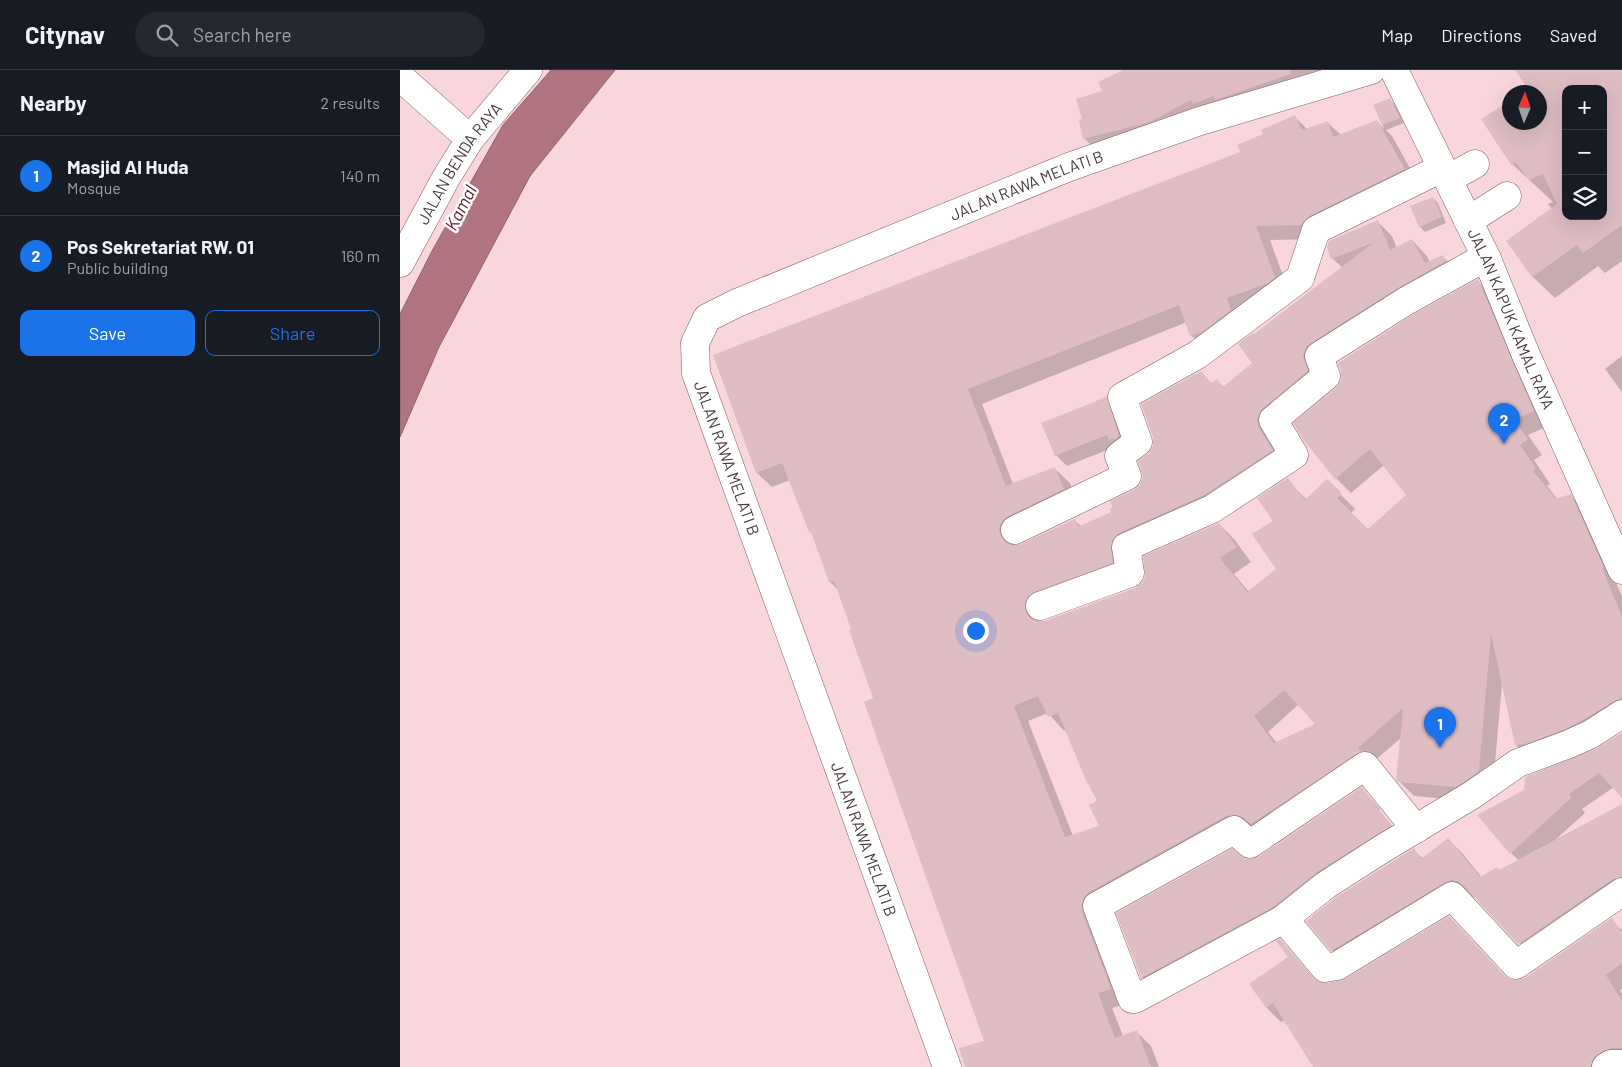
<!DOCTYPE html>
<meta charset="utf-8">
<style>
:root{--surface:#171b24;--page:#242831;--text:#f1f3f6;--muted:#9ea1a6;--line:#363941;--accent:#1a73e8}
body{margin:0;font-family:Barlow,sans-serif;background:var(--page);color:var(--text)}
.controls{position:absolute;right:15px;top:15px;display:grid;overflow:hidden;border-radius:10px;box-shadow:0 5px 20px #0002}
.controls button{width:45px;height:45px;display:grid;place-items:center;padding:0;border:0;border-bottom:1px solid var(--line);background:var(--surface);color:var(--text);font:25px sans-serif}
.compass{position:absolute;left:1102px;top:15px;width:45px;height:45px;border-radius:50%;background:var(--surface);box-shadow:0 5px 20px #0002;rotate:2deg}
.you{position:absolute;left:575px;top:560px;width:18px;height:18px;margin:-12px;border:4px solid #fff;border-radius:50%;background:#1a73e8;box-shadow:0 0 0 8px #1a73e833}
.badge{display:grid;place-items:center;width:32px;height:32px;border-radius:50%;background:var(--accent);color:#fff;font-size:16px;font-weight:700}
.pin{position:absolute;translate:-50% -41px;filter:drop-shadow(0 1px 2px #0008)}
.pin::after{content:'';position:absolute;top:26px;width:18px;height:15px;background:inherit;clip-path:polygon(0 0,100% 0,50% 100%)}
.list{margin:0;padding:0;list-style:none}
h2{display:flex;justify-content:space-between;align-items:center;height:65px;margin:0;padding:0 20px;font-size:21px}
h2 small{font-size:16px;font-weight:400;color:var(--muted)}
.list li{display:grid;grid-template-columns:32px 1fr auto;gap:15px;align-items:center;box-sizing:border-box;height:80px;padding:0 20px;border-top:1px solid var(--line)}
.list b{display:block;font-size:19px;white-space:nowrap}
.list p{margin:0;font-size:16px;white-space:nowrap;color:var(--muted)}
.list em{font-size:16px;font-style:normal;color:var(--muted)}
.actions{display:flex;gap:10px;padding:15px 20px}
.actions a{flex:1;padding:11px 0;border:1px solid var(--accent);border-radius:10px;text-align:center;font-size:18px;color:var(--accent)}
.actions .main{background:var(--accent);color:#fff}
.icon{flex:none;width:28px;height:28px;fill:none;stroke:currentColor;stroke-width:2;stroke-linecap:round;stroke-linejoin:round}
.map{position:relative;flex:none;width:1222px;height:997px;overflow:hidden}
header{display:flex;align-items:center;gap:30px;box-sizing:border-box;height:70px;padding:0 25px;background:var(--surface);border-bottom:1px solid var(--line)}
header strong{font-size:24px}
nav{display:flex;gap:28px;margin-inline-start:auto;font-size:18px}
.search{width:350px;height:45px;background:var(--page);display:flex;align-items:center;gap:12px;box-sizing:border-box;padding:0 18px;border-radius:28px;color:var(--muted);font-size:19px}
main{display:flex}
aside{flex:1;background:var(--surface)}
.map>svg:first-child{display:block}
.water{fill:#b07581;stroke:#90636c}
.shadow{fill:#0003;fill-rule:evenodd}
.building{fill:#debdc3;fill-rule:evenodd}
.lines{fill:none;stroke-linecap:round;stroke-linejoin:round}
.minor-casing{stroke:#7c6065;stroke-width:29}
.major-casing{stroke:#7c6065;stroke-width:29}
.minor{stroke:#fff;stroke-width:28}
.major{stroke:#fff;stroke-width:28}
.labels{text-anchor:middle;stroke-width:5;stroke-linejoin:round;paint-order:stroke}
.street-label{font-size:16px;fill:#45383a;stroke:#fff}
.water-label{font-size:18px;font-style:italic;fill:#60162e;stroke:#fff}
</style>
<header>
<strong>Citynav</strong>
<div class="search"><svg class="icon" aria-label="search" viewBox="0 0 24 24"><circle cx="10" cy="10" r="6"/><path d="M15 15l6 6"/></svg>Search here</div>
<nav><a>Map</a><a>Directions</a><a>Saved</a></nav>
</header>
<main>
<aside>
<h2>Nearby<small>2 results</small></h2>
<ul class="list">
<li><span class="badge">1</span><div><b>Masjid Al Huda</b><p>Mosque</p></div><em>140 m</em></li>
<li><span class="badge">2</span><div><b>Pos Sekretariat RW. 01</b><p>Public building</p></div><em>160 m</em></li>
</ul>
<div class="actions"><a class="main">Save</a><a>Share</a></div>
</aside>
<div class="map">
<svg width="1222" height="997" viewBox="0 0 1222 997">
<rect width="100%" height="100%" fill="#f8d6dc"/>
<path class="water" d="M151 0H215L130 106 39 277 0 367V244L32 181 103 55Z"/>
<g class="shadow">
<path d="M740 0H938L691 75 684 68 704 22Z"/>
<path d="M1117 0H1222V191L1205 203 1198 196 1155 228 1133 207 1108 171 1152 139 1148 134 1153 132 1112 94 1083 49 1110 52H1140V22H1124L1130 19ZM1166 19H1203V146H1166Z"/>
<path d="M990 30 995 35 1004 53 986 60 992 66 1019 114 916 169 870 170 889 222 806 280 791 265 787 252 582 334 613 414 655 399 670 413 678 434 617 466 614 477 622 475 674 450 682 457 713 443 741 415 749 385 801 302 812 314 817 311 824 317 854 293V266L943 198 932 188 978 152 992 166 997 178 1012 170 1026 185 1030 192 1042 186 1057 201 925 287 878 353 887 395 734 478 725 495 639 548V552H646L736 519 819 454 834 469 851 492 834 504 849 522 878 499 875 451 887 410 907 430 927 411 955 439 951 443 968 461 1007 425 984 395 951 423 936 408 903 367 1077 211 1092 226 1148 356 1128 365 1142 385 1134 390 1150 414 1147 416 1158 430 1171 426 1186 441 1218 513H1216L1222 526V649L1131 689 1116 675 1102 613 1093 716 1070 731 1014 726 998 710 1002 667 972 693 861 763 704 837 725 934 712 938 723 966 736 961 751 976 759 997H566L586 972 453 560 438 520 430 512 413 464 410 462 390 410 372 417 357 403 315 285 842 83 865 64 894 46 907 59 927 52 941 65 977 51 984 59 975 36ZM899 634 917 655 877 673 868 662ZM648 643 664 661 667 660 698 732 701 756 673 766 628 651Z"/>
<path d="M1033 128 1038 133 1046 153 1025 162 1020 157 1012 137Z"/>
<path d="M1222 286V322L1205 299Z"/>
<path d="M706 327 717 338 730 378 717 376 667 396 656 385Z"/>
<path d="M1200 678 1214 717 1182 739 1185 743 1155 770 1222 735V828L1134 888 1077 828 1066 825 947 895 932 880 1014 780 1023 789 1048 769 1063 784 1082 808 1100 801 1119 791 1111 783Z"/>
<path d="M962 719 980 739 979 740 999 765 751 916 742 907 845 790 859 788Z"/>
<path d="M1211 850 1222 860V919L1220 920 1222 924V994L1216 997H914L885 950 881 952 867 938 851 915 890 888 880 870 919 914 1107 909 1118 912 1125 909Z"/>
</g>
<g class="building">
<path d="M723 0H891V4L815 30 814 26 793 34 791 30 750 52 683 69 679 50 682 49 676 29 702 21 698 12Z"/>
<path d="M1115 0H1222V155L1183 183 1177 175 1132 207 1106 171 1157 134 1143 104 1129 110 1116 92 1111 95 1081 49 1110 31V52H1140V22H1122L1128 19ZM1166 19H1203V146H1166Z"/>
<path d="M990 28 1000 48 982 55 973 35Z"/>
<path d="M895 45 902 60 928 51 933 67 977 50 1005 99 909 146 901 155 856 156 875 207 868 213 827 228 831 240 802 262 790 266 779 235 568 319 606 416 655 397 664 419 608 446 602 451 599 459 601 466 606 473 613 475 621 474 675 449 678 457 711 442 710 438 713 437 710 431 734 420 740 415 743 407 738 391 748 384 753 376V367L741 334 801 301 811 313 817 309 823 317 852 293 838 274 853 263 854 264 973 173 931 189 927 177 929 171 978 150 990 180 1012 169 1025 193 1043 185 1046 191 998 218 911 273 906 277 903 285 908 301 863 338 859 344 857 351 859 358 873 380 804 425 719 463 712 470 711 479 713 493 634 522 628 526 625 533 626 542 630 548 637 551H645L735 518 742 513 745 507 743 486 819 453 837 477 820 488 847 522 876 499 852 464 873 451 857 428 888 408 905 430 927 409 942 423 937 428 968 459 1006 425 970 379 935 409 902 368 893 353 936 318 941 310V301L938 293 1014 244 1078 209 1134 341 1114 350 1128 369 1120 375 1136 398 1133 401 1156 429 1171 424 1204 498H1202L1222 547V628L1214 631 1183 650 1163 660 1125 674 1115 675 1091 564 1079 701 1064 712 1055 717 998 712 996 710 1003 638 958 678 961 681 851 754 844 748 836 745 826 746 689 822 684 827 682 834V842L711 919 698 923 715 968 737 960 751 997H565L559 978 584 971 464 632 473 628 449 560 451 559 434 511 429 512 411 462H409L382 393 356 403 313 285 840 82 837 75 863 64 861 60ZM884 620 915 654 874 673 854 646ZM638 626 648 647 658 643 685 708 697 731 689 735 699 756 665 767 614 636Z"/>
<path d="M1033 127 1042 147 1019 157 1010 136Z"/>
<path d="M707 326 719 366 714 370 713 368 709 370 707 365 655 386 641 353 692 333Z"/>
<path d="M1222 663V728L1199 703 1169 724 1171 728 1110 784 1077 745 1124 720 1125 707 1197 678Z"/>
<path d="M962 717 991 756 917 802 873 837 741 908 716 843 832 779 845 789H852L858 787Z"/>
<path d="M1222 734V807L1213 809 1118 874 1063 815 1057 811 1051 810 1044 813 931 881 906 851 935 828 1014 778 1021 789 1048 768 1080 807 1097 797 1099 800Z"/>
<path d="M1049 846 1105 906 1110 909 1118 910 1125 908 1212 848 1222 862V893L1206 905 1222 931V978H1211L1203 981 1193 989 1190 997H913L873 933 866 938 849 914 888 887 876 871 880 869 913 908 919 912 928 913 945 909Z"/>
</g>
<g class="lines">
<defs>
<g id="minor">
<path d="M0 7 70 69"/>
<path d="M1048 109 1075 94"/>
<path d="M1068 151 1107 126"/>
<path d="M615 460 727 406 719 386 738 372 722 327 797 285 900 208 916 160 1042 98"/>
<path d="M640 536 730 503 726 477 812 439 894 385 873 350 926 306 919 286 1006 231 1073 194 1087 189"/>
<path d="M1016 759 965 696 850 774 834 760 697 836 732 929H735L882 850 888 854 925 898 937 896 1052 826 1116 895 1222 822"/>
<path d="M882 850 926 815 982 779 1072 725 1118 693 1169 674 1191 664 1222 644"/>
<path id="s1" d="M547 997 296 303 295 273 307 248 337 233 669 97 800 51 971 0"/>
<path d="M1206 997 1211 994H1222"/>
</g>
<g id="major">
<path id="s2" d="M994 0 1087 189 1126 285 1222 500"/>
<path id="s3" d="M0 193 46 108 70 69 128 0"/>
</g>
</defs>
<use href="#minor" class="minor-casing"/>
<use href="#major" class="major-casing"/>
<use href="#minor" class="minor"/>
<use href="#major" class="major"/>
</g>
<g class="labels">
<g class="street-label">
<text dy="6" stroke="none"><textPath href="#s3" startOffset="116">JALAN BENDA RAYA</textPath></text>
<text dy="6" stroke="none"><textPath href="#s1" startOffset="1142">JALAN RAWA MELATI B</textPath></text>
<text dy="6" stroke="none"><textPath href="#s2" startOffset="275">JALAN KAPUK KAMAL RAYA</textPath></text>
<text transform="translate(327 388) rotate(70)" y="6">JALAN RAWA MELATI B</text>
<text transform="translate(464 769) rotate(70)" y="6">JALAN RAWA MELATI B</text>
</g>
<g class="water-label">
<text transform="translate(61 138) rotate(-63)" y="6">Kamal</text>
</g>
</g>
</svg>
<div class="controls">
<button>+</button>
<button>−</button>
<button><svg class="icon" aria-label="layers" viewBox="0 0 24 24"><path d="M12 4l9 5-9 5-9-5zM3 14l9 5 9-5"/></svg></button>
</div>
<svg class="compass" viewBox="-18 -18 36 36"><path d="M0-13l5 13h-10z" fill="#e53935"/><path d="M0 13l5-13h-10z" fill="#9ea1a6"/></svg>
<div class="you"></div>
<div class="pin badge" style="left:1040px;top:678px">1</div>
<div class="pin badge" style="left:1104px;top:374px">2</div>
</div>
</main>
